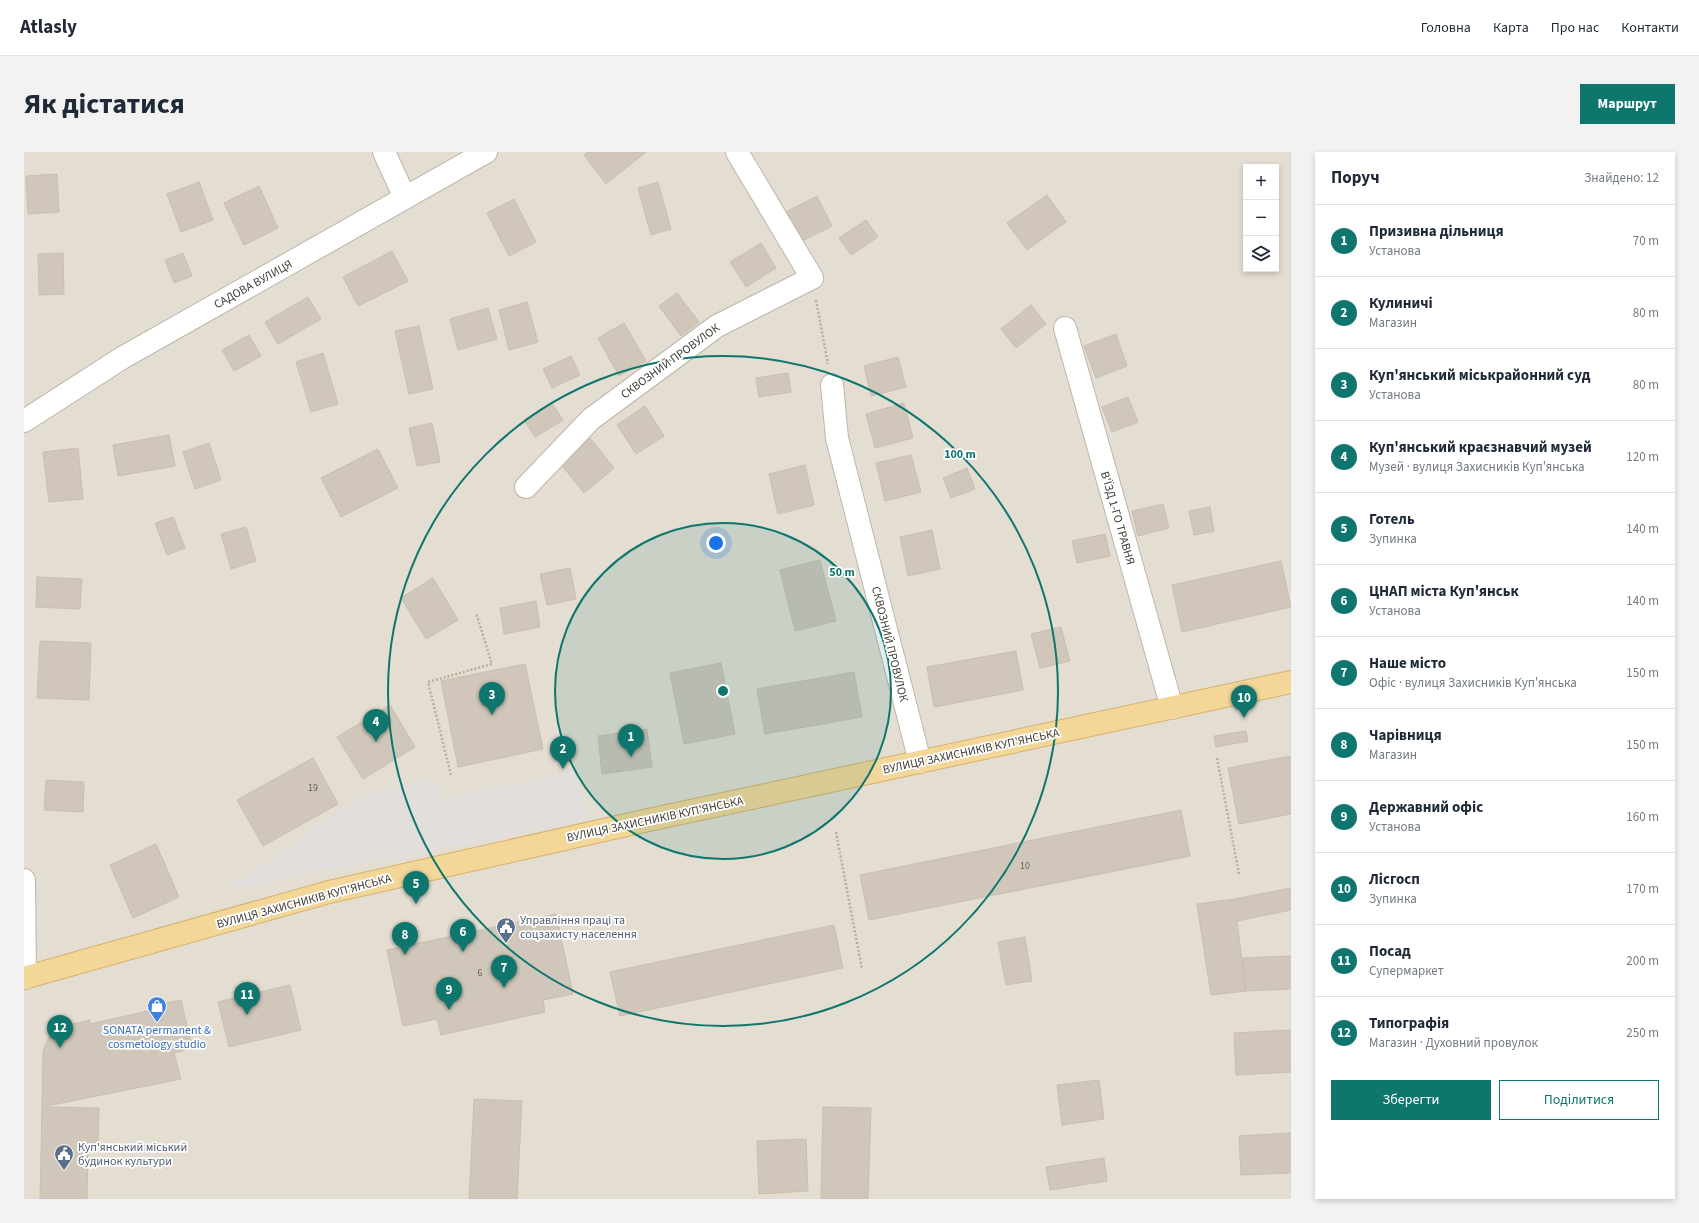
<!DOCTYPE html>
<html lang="uk">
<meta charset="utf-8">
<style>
:root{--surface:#fff;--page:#f2f2f3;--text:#1f2937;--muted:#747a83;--line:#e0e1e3;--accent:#0f766e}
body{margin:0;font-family:"Source Sans 3",sans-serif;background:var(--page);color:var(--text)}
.controls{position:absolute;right:12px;top:12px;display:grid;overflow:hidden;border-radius:0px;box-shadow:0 2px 6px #0003}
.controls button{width:36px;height:36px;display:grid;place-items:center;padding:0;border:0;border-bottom:1px solid var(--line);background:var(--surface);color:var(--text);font:20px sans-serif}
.you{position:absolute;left:692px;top:391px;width:14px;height:14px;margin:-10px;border:3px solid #fff;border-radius:50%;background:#1a73e8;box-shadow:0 0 0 6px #1a73e833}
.badge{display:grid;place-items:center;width:26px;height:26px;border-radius:50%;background:var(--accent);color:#fff;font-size:13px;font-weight:700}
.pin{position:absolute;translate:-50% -33px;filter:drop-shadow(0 1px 2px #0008)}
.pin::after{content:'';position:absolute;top:21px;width:14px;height:12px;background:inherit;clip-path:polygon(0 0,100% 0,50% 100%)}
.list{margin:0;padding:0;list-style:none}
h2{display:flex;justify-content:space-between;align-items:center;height:52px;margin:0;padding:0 16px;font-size:17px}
h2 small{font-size:13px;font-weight:400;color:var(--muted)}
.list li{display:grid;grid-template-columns:26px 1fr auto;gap:12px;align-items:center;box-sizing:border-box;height:72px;padding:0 16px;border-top:1px solid var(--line)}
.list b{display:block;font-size:15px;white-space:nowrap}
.list p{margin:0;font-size:13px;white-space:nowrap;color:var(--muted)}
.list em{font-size:13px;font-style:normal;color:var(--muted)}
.actions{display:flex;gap:8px;padding:12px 16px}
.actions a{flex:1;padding:9px 0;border:1px solid var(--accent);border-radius:0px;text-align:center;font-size:14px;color:var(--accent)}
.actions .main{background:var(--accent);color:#fff}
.icon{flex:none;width:22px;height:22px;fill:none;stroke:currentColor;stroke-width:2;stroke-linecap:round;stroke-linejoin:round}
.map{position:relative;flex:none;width:1267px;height:1047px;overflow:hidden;border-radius:0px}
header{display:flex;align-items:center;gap:24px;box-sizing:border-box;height:56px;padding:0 20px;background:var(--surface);border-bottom:1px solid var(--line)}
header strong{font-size:19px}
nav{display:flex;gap:22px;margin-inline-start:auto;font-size:14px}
.intro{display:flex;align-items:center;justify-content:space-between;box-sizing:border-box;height:96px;padding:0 24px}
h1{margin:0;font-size:28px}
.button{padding:10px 18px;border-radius:0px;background:var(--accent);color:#fff;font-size:14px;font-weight:700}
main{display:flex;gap:24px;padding:0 24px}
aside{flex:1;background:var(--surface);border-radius:0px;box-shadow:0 2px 6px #0003}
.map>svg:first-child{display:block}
.residential{fill:#e3ddd2;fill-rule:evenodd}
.parking{fill:#e1dedb}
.building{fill:#d0c7ba;stroke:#cabeae}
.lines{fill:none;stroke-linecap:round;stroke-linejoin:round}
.minor-casing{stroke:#bdb6aa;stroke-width:24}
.major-casing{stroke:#d5b26c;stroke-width:24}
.path{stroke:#baae9a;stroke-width:2.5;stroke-dasharray:2 2;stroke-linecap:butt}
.minor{stroke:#fff;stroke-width:22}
.major{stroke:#f3d799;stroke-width:22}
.ring{fill:none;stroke:#0f766e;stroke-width:2}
.labels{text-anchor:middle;stroke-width:3.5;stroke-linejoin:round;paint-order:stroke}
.number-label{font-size:10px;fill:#655f56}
.street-label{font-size:12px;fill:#413c34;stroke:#fff}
.service-label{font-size:12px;fill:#4e5e75;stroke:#fff;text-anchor:start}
.shop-label{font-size:12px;fill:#366cbe;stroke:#fff}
.centre{fill:#0f766e;stroke:#fff;stroke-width:2}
.ring-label{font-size:12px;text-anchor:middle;font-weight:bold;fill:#0f766e;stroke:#fff;stroke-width:3.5;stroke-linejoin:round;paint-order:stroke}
</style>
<header>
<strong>Atlasly</strong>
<nav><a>Головна</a><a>Карта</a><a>Про нас</a><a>Контакти</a></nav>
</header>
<div class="intro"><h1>Як дістатися</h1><a class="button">Маршрут</a></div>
<main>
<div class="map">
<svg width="1267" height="1047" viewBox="0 0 1267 1047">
<rect width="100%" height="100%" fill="#f0ece3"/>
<path class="residential" d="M0 0H1267V1047H0ZM1222 15H1252V117H1222Z"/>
<path class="parking" d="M552 618 565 668 202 738 339 644 410 627 416 648Z"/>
<g class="building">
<path d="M564 0H622L582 32 560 3Z"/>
<path d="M33 22 35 60 4 62 2 24Z"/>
<path d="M175 30 189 68 157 80 143 42Z"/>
<path d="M634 30 647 77 627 83 614 36Z"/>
<path d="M235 34 254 76 220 93 200 51Z"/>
<path d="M1023 43 1042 70 1003 98 983 71Z"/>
<path d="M793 44 808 74 776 90 762 60Z"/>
<path d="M490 47 512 90 485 104 463 61Z"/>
<path d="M842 68 854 85 827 103 815 86Z"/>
<path d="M737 91 752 116 722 135 706 110Z"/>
<path d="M368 99 384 129 334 154 319 125Z"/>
<path d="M39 101 40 142 15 143 14 102Z"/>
<path d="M159 101 168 124 150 131 141 108Z"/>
<path d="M653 141 675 170 657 184 635 154Z"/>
<path d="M284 145 297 167 254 192 241 170Z"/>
<path d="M503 150 514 190 485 198 475 158Z"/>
<path d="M1007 153 1022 172 992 196 977 177Z"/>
<path d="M464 156 473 187 434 198 426 167Z"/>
<path d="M600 171 622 209 595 224 574 186Z"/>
<path d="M395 174 409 237 385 242 371 179Z"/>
<path d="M1092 182 1103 214 1072 226 1060 194Z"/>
<path d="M225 183 237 204 210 219 198 198Z"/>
<path d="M299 201 314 252 287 260 272 210Z"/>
<path d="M547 204 556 223 528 236 519 217Z"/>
<path d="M874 205 882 235 847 244 840 214Z"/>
<path d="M764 221 767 240 735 245 732 226Z"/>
<path d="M1104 245 1114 270 1088 280 1078 255Z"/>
<path d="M528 251 539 268 511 285 500 268Z"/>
<path d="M880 251 889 286 851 296 842 262Z"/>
<path d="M621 254 640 284 612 302 593 273Z"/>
<path d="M408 271 416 310 393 314 385 276Z"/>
<path d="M145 283 151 314 94 324 89 293Z"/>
<path d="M566 286 590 316 560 341 536 311Z"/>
<path d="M185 291 197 328 171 337 159 300Z"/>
<path d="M54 296 59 347 25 350 19 300Z"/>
<path d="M354 297 374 336 317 365 297 326Z"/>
<path d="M887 303 897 340 861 349 852 311Z"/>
<path d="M781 313 790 353 754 362 745 322Z"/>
<path d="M943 316 951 337 927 346 919 326Z"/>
<path d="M1139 352 1145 376 1114 384 1108 359Z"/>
<path d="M1186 355 1190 379 1170 383 1165 359Z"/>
<path d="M149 365 161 396 143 403 131 371Z"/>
<path d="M222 375 232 409 207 417 197 382Z"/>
<path d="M908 378 916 417 884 424 876 385Z"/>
<path d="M1081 382 1086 404 1053 411 1048 389Z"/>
<path d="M796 408 812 469 771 479 756 418Z"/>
<path d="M1257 409 1267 455 1158 480 1148 433Z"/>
<path d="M546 416 552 447 523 453 516 422Z"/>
<path d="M13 425 58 427 56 457 12 455Z"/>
<path d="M409 426 434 468 402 487 377 446Z"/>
<path d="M512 449 516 475 480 482 476 456Z"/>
<path d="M1037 475 1046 509 1016 516 1007 482Z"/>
<path d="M16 489 67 491 65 548 13 546Z"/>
<path d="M992 499 999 538 910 555 903 515Z"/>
<path d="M697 511 711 582 660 592 646 521Z"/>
<path d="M501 512 519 597 434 615 417 529Z"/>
<path d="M830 520 838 565 741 582 733 537Z"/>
<path d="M366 553 391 595 339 627 313 585Z"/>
<path d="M623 577 628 615 578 622 574 584Z"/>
<path d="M1222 579 1224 589 1192 595 1190 584Z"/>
<path d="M1267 604V662L1215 672 1204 616Z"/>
<path d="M289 606 314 652 239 694 213 648Z"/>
<path d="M22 628 60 630 59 660 20 658Z"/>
<path d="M1157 658 1166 704 845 768 836 723Z"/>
<path d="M132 692 155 745 109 766 86 713Z"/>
<path d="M1267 736V758L1213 769 1222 839 1187 843 1173 752 1211 747Z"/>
<path d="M532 762 549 842 519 848 521 860 417 883 413 867 379 874 363 798Z"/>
<path d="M810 773 819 816 596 864 586 820Z"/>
<path d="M1001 785 1008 829 982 833 974 790Z"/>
<path d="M1267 804V837L1222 839 1218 806Z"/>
<path d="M266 833 277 878 205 895 194 850Z"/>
<path d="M157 848 168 896 150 901 157 927 18 955 19 899 25 885 32 876 66 868V872L138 856 137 852Z"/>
<path d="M1267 878V920L1212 923 1210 881Z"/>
<path d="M1075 928 1080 967 1038 973 1033 933Z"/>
<path d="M450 947 498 949 493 1047H445Z"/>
<path d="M18 955 75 956 74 991H64L63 1047H16Z"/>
<path d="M799 955 847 956 844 1047H797Z"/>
<path d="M1267 981V1021L1217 1023 1215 984Z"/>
<path d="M782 987 784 1039 735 1042 733 989Z"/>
<path d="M1080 1006 1083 1029 1026 1038 1022 1015Z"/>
</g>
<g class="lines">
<defs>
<g id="minor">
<path d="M360 0 381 46"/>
<path d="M1041 176 1148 556"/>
<path d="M808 233 813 286 896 610"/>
<path d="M0 269 98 206 462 0"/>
<path d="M502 335 567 267 693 174 788 126 713 0"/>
<path d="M0 728 1 826"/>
</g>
<path id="major" d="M0 826 305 740 620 669 1267 530"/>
</defs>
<use href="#minor" class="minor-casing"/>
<use href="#major" class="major-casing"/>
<g class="path">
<path d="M792 148 804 212"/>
<path d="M1193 606 1215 722"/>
<path d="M427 623 404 530 468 512 452 461"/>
<path d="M812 680 838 817"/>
</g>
<use href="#minor" class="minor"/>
<use href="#major" class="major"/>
</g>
<circle cx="699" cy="539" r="168" fill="#0f766e" fill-opacity=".12"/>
<g class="ring">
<circle cx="699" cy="539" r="168"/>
<circle cx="699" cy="539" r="335"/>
</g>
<defs>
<symbol id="civic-pin" viewBox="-11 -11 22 30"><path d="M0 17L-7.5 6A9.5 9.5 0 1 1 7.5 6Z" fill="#5c6f8a" stroke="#fff"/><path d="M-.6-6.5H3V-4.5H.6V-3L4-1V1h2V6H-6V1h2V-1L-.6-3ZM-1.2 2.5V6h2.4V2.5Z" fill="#fff"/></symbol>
<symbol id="shop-pin" viewBox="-11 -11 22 30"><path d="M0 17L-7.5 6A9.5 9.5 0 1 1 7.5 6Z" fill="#3f7fe0" stroke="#fff"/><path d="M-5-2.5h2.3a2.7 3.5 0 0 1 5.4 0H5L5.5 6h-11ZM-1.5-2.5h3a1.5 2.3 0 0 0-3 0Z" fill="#fff"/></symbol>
</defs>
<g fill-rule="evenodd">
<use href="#civic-pin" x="471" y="764" width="22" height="30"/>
<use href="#shop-pin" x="122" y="843" width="22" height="30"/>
<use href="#civic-pin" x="29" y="991" width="22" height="30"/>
</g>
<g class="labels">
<g class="number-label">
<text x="289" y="639">19</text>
<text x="1001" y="717">10</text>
<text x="456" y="824">6</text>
</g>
<g class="street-label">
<text transform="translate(229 132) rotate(-29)" y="4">САДОВА ВУЛИЦЯ</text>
<text transform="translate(646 209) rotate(-36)" y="4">СКВОЗНИЙ ПРОВУЛОК</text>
<text transform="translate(1094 366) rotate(74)" y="4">В'ЇЗД 1-ГО ТРАВНЯ</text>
<text transform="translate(866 492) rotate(76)" y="4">СКВОЗНИЙ ПРОВУЛОК</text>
<text transform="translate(947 599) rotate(-12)" y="4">ВУЛИЦЯ ЗАХИСНИКІВ КУП'ЯНСЬКА</text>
<text transform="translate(631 667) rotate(-12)" y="4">ВУЛИЦЯ ЗАХИСНИКІВ КУП'ЯНСЬКА</text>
<text transform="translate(280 749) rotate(-15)" y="4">ВУЛИЦЯ ЗАХИСНИКІВ КУП'ЯНСЬКА</text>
</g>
<g class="service-label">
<text x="496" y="772">Управління праці та<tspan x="496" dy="14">соцзахисту населення</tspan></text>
<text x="54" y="999">Куп'янський міський<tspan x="54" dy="14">будинок культури</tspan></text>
</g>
<g class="shop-label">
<text x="133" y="882">SONATA permanent &amp;<tspan x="133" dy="14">cosmetology studio</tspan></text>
</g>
</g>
<circle cx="699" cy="539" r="6" class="centre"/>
<g class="ring-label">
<text x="936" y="306">100 m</text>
<text x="818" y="424">50 m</text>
</g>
</svg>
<div class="controls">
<button>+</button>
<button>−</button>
<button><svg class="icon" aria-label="layers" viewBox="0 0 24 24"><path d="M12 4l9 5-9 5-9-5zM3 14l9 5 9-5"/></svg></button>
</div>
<div class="you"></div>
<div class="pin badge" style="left:607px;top:605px">1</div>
<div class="pin badge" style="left:539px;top:617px">2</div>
<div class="pin badge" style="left:468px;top:563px">3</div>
<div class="pin badge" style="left:352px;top:590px">4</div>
<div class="pin badge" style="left:392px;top:752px">5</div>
<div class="pin badge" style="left:439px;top:800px">6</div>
<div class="pin badge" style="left:480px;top:836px">7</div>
<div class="pin badge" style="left:381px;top:803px">8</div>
<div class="pin badge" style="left:425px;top:858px">9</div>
<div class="pin badge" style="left:1220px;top:566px">10</div>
<div class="pin badge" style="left:223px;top:863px">11</div>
<div class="pin badge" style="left:36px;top:896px">12</div>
</div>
<aside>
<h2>Поруч<small>Знайдено: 12</small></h2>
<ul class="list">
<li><span class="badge">1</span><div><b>Призивна дільниця</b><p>Установа</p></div><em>70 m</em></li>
<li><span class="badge">2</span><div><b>Кулиничі</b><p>Магазин</p></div><em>80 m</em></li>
<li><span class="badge">3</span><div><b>Куп'янський міськрайонний суд</b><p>Установа</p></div><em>80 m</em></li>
<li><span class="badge">4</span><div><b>Куп'янський краєзнавчий музей</b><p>Музей · вулиця Захисників Куп'янська</p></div><em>120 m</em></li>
<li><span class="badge">5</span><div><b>Готель</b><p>Зупинка</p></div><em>140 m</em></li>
<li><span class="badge">6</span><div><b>ЦНАП міста Куп'янськ</b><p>Установа</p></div><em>140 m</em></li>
<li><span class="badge">7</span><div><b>Наше місто</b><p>Офіс · вулиця Захисників Куп'янська</p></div><em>150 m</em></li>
<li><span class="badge">8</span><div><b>Чарівниця</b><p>Магазин</p></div><em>150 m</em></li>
<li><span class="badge">9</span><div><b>Державний офіс</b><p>Установа</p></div><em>160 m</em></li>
<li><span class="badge">10</span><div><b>Лісгосп</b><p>Зупинка</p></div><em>170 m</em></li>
<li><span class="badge">11</span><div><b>Посад</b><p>Супермаркет</p></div><em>200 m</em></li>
<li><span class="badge">12</span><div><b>Типографія</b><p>Магазин · Духовний провулок</p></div><em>250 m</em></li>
</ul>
<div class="actions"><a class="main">Зберегти</a><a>Поділитися</a></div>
</aside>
</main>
